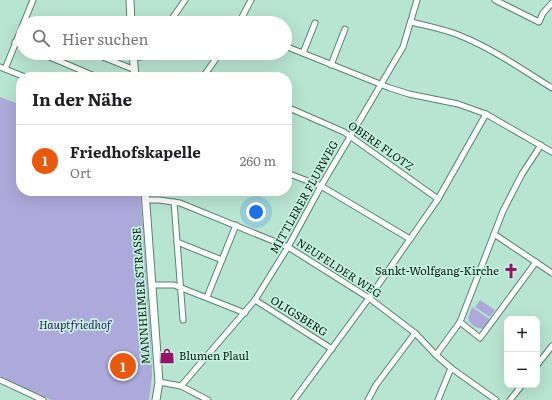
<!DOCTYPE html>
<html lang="de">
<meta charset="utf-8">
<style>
:root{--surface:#fff;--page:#f6f6f6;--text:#202124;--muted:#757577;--line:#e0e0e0;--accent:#ea580c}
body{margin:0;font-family:Literata,serif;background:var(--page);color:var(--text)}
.controls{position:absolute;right:12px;bottom:12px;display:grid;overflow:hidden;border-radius:8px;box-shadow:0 4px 16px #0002}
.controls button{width:36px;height:36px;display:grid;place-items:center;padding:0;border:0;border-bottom:1px solid var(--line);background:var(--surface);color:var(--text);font:20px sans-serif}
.you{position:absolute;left:256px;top:212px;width:14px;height:14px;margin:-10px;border:3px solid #fff;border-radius:50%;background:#1a73e8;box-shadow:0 0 0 6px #1a73e833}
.badge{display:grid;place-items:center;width:26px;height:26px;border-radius:50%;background:var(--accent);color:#fff;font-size:13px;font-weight:700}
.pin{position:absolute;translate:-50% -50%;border:2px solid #fff;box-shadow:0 1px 4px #0006}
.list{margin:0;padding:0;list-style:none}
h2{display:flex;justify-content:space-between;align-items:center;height:52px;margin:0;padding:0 16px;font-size:17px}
h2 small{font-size:13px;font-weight:400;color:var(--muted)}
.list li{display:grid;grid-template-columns:26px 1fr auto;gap:12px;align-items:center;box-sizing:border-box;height:72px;padding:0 16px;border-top:1px solid var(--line)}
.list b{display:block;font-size:15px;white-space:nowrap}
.list p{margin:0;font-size:13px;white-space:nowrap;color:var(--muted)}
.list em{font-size:13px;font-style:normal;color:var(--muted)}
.icon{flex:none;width:22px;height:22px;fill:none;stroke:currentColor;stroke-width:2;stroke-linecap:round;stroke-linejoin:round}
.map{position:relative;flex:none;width:552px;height:400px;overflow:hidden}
.search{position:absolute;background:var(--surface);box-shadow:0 4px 16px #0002;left:16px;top:16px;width:276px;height:44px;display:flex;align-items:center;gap:10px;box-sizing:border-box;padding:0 14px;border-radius:22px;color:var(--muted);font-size:15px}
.panel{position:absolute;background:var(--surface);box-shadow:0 4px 16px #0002;left:16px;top:72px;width:276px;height:124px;border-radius:16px}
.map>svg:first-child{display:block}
.green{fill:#ada9da}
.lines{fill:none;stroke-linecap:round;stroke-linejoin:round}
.street-casing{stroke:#588171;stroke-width:7}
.secondary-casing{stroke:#588171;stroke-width:9}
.street{stroke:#fff;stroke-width:5}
.secondary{stroke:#fff;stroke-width:7}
.labels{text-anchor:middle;stroke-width:3.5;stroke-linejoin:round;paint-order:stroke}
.street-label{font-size:11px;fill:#0a1b14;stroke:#c5f1df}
.poi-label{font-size:11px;fill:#0a1b14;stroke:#c5f1df;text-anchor:end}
.park-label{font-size:11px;font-style:italic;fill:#2e1a67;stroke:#c5f1df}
</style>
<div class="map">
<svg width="552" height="400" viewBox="0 0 552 400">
<rect width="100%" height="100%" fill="#b8e4d2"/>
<g class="green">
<path d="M0 97 21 105V191H140L151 341 152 376 149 400H51L0 376Z"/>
<path d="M480 300 495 310 490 317 475 307Z"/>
<path d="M472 307 491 320 485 328C478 330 470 325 468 318Z"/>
</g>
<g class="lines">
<defs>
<g id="street">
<path d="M495 0 539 22 543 13 552 3"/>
<path d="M411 22C427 26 445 29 461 36 493 49 523 70 552 88"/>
<path d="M169 23 185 0"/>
<path d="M239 23 251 0"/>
<path d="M15 42 23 46"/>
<path d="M285 46 390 88 409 94 458 104 486 114 552 152"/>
<path d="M40 53 97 77"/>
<path d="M93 53 135 70"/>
<path d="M303 53 315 23"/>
<path d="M134 58 141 57 145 53"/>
<path d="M331 65 345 29"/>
<path d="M0 67 25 77"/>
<path d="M5 69 33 0"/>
<path d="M206 73 216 77"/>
<path d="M203 77 220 53"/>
<path d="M287 107 344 132 438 199"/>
<path d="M287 173 321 186 410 239"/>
<path d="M145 200H159L180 203 288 247 369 298 415 333 436 355 451 368 496 400"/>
<path d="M174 202 183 320"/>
<path d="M494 234 552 273"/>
<path d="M177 242 222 260"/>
<path d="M152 285H174L245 313"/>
<path d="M207 297 236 225"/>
<path d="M255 300 332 349"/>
<path d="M460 322 480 338 536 262"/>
<path d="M436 355 460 322 503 211 522 174 541 145"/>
<path d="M537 365 552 346"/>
<path d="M0 380 43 400"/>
<path d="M159 382 181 386 208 400"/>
<path d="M181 386 255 300 288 247 321 186 403 47 417 0"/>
<path d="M294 400 369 298 438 199 486 114"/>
<path d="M368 400 376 385 415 333"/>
<path d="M438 400 451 368"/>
<path d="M510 400 522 385"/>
</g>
<g id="secondary">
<path d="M130 0 131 23"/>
<path d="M133 53 135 77"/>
<path d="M145 191 159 382 156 400"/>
</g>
</defs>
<use href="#street" class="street-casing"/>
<use href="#secondary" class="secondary-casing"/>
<use href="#street" class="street"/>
<use href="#secondary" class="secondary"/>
</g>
<defs>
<symbol id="church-bare" viewBox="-9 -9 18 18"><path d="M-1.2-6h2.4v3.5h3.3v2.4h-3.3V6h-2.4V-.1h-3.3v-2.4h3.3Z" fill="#971168" stroke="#c5f1df" stroke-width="2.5" paint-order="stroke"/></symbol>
<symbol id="shop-bare" viewBox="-9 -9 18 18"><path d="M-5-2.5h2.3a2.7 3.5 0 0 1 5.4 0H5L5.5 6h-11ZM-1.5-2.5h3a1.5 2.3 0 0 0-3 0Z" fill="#971168" stroke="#c5f1df" stroke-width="2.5" paint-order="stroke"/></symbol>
</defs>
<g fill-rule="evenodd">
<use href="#church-bare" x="500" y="260" width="22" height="22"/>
<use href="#shop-bare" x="156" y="345" width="22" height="22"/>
</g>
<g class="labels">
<g class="street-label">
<text transform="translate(381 146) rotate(35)" y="4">OBERE FLOTZ</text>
<text transform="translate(304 197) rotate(-61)" y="4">MITTLERER FLURWEG</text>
<text transform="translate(339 268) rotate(33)" y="4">NEUFELDER WEG</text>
<text transform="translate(141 296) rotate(-94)" y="4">MANNHEIMER STRASSE</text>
<text transform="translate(299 316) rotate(32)" y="4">OLIGSBERG</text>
</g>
<g class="poi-label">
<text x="499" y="275">Sankt-Wolfgang-Kirche</text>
<text x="179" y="360" text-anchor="start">Blumen Plaul</text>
</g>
<g class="park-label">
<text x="75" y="329">Hauptfriedhof</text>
</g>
</g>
</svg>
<div class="controls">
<button>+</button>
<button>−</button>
</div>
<div class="you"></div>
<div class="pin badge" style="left:123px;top:366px">1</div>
<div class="search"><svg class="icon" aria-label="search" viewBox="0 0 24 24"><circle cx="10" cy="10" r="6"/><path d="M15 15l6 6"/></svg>Hier suchen</div>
<section class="panel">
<h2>In der Nähe<small></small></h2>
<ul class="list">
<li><span class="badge">1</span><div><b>Friedhofskapelle</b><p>Ort</p></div><em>260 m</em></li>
</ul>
</section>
</div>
